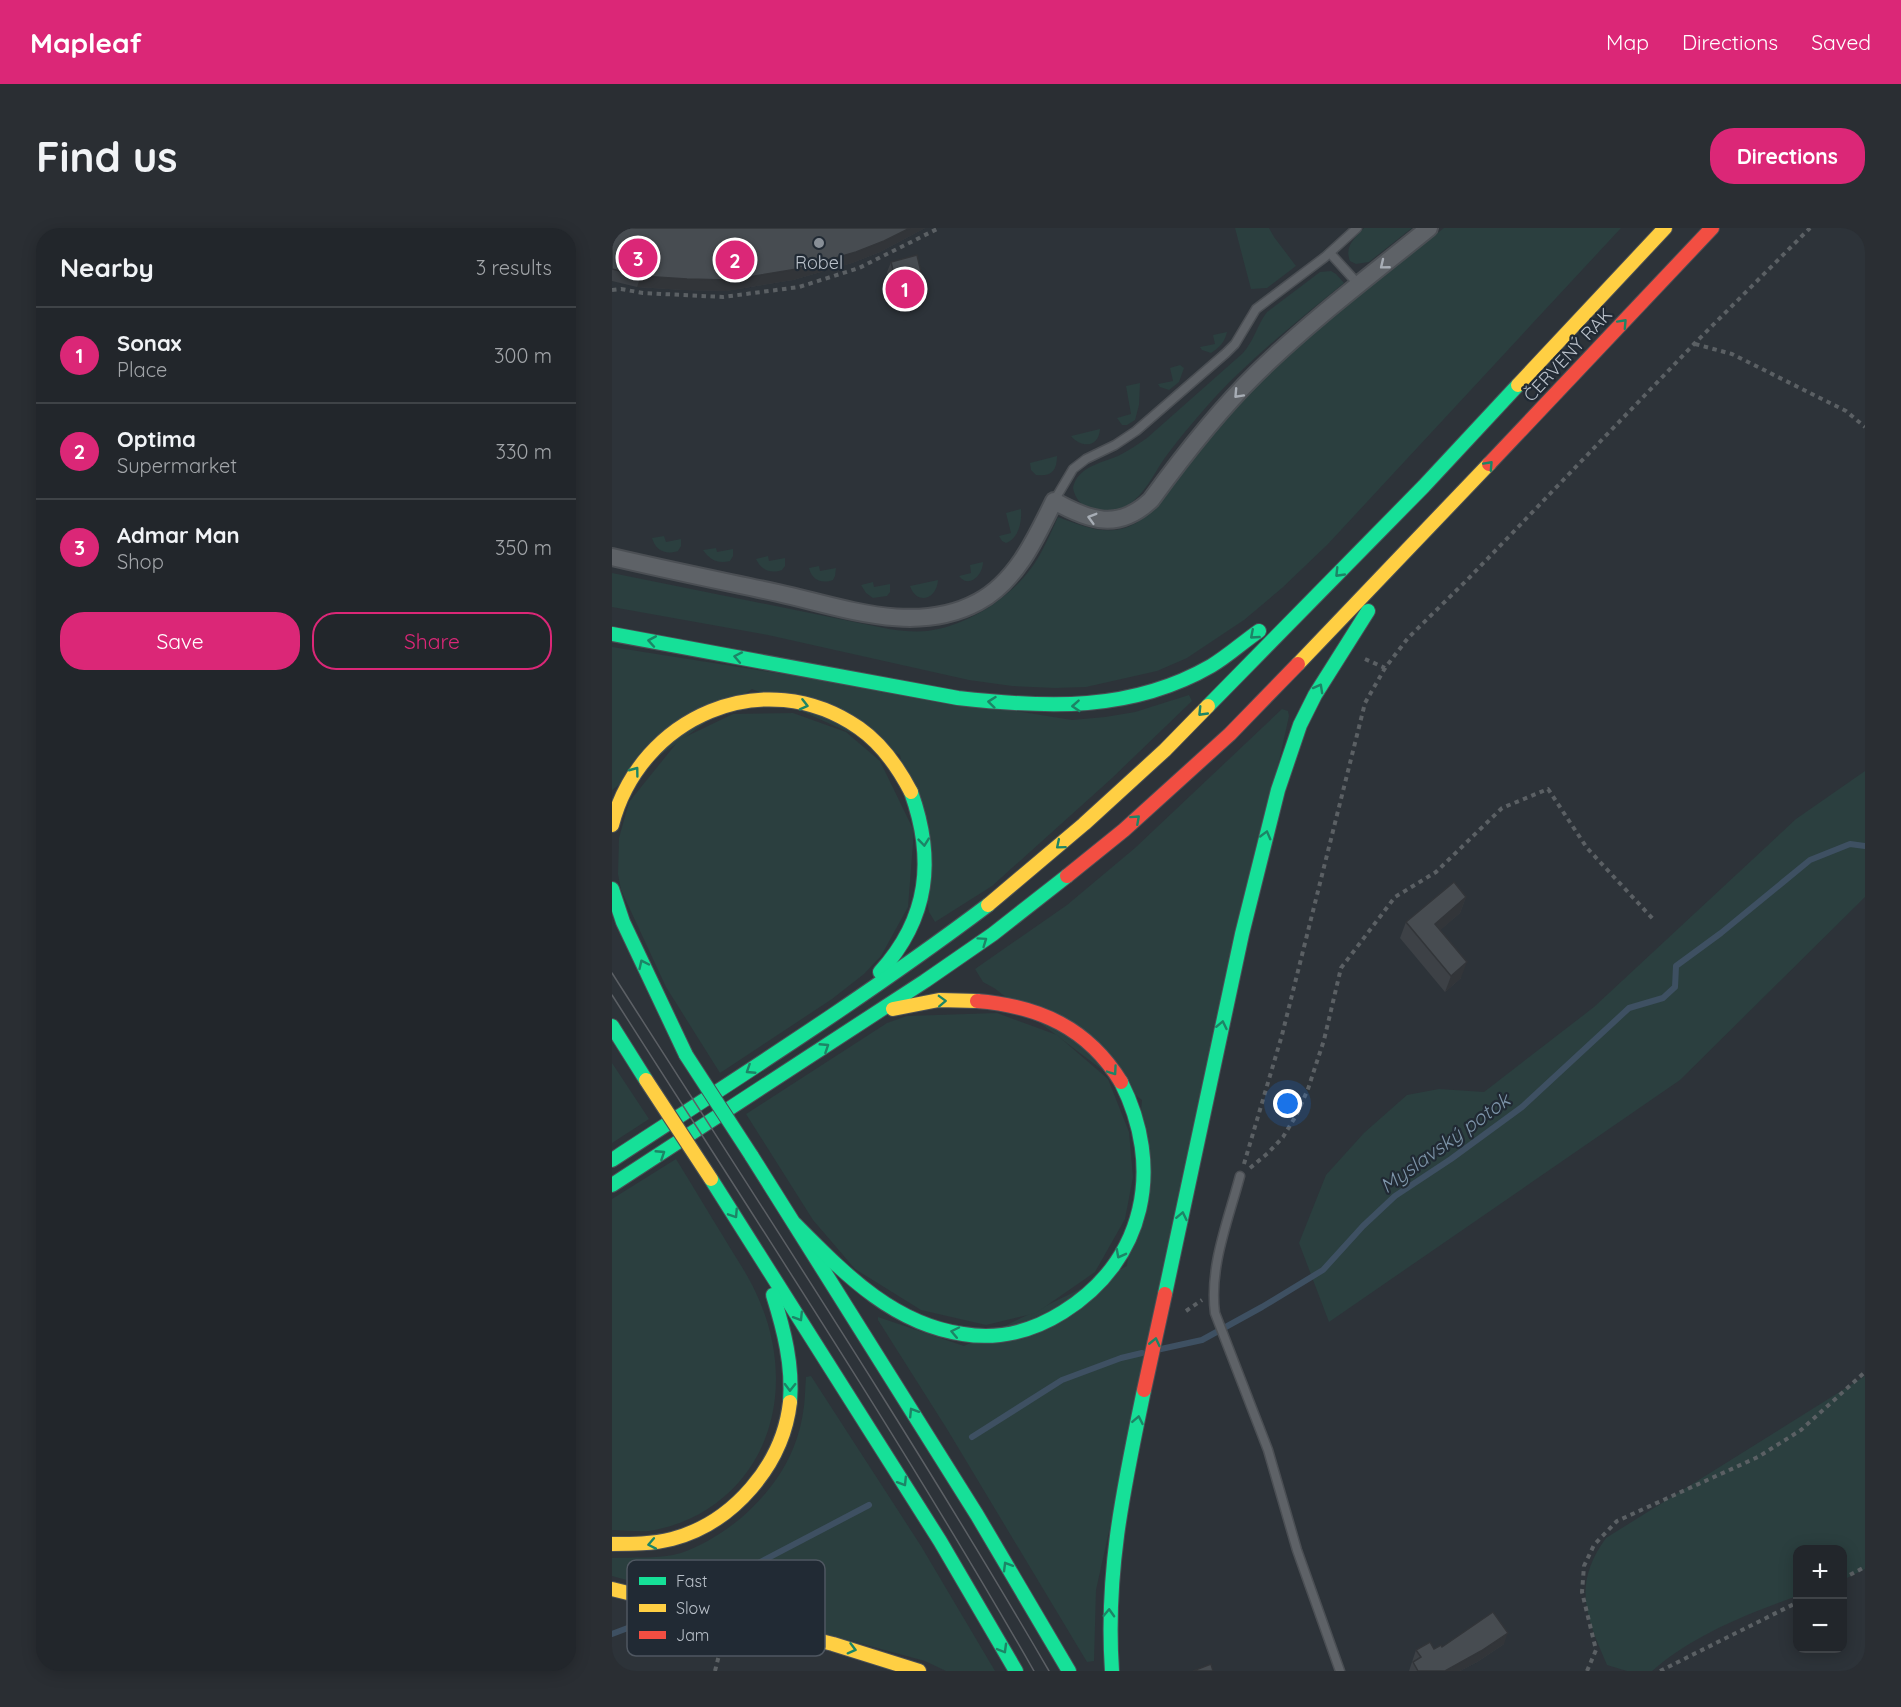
<!DOCTYPE html>
<meta charset="utf-8">
<style>
:root{--surface:#22262b;--page:#2a2e33;--text:#f1f3f6;--muted:#a2a5a9;--line:#3f4347;--accent:#db2777}
body{margin:0;font-family:Quicksand,sans-serif;background:var(--page);color:var(--text)}
.controls{position:absolute;right:18px;bottom:18px;display:grid;overflow:hidden;border-radius:12px;box-shadow:0 3px 15px #0003}
.controls button{width:54px;height:54px;display:grid;place-items:center;padding:0;border:0;border-bottom:2px solid var(--line);background:var(--surface);color:var(--text);font:30px sans-serif}
.you{position:absolute;left:676px;top:876px;width:21px;height:21px;margin:-15px;border:4px solid #fff;border-radius:50%;background:#1a73e8;box-shadow:0 0 0 9px #1a73e833}
.badge{display:grid;place-items:center;width:39px;height:39px;border-radius:50%;background:var(--accent);color:#fff;font-size:20px;font-weight:700}
.pin{position:absolute;translate:-50% -50%;border:3px solid #fff;box-shadow:0 2px 6px #0006}
.list{margin:0;padding:0;list-style:none}
h2{display:flex;justify-content:space-between;align-items:center;height:78px;margin:0;padding:0 24px;font-size:26px}
h2 small{font-size:20px;font-weight:400;color:var(--muted)}
.list li{display:grid;grid-template-columns:39px 1fr auto;gap:18px;align-items:center;box-sizing:border-box;height:96px;padding:0 24px;border-top:2px solid var(--line)}
.list b{display:block;font-size:22px;white-space:nowrap}
.list p{margin:0;font-size:20px;white-space:nowrap;color:var(--muted)}
.list em{font-size:20px;font-style:normal;color:var(--muted)}
.actions{display:flex;gap:12px;padding:18px 24px}
.actions a{flex:1;padding:14px 0;border:2px solid var(--accent);border-radius:24px;text-align:center;font-size:21px;color:var(--accent)}
.actions .main{background:var(--accent);color:#fff}
.map{position:relative;flex:none;width:1253px;height:1443px;overflow:hidden;border-radius:24px}
header{display:flex;align-items:center;gap:36px;box-sizing:border-box;height:84px;padding:0 30px;background:var(--accent);color:#fff}
header strong{font-size:28px}
nav{display:flex;gap:33px;margin-inline-start:auto;font-size:21px}
.intro{display:flex;align-items:center;justify-content:space-between;box-sizing:border-box;height:144px;padding:0 36px}
h1{margin:0;font-size:42px}
.button{padding:15px 27px;border-radius:24px;background:var(--accent);color:#fff;font-size:21px;font-weight:700}
main{display:flex;gap:36px;padding:0 36px}
aside{flex:1;background:var(--surface);border-radius:24px;box-shadow:0 3px 15px #0003}
.map>svg:first-child{display:block}
.green{fill:#2b3f3f}
.lines{fill:none;stroke-linecap:round;stroke-linejoin:round}
.stream{stroke:#3e5062;stroke-width:6}
.lane-casing{stroke:#4b4f54;stroke-width:11}
.street-casing{stroke:#4b4f54;stroke-width:20}
.fast-casing{stroke:#4a4f55;stroke-width:16}
.slow-casing{stroke:#4a4f55;stroke-width:16}
.jam-casing{stroke:#4a4f55;stroke-width:16}
.path{stroke:#5b6064;stroke-width:4;stroke-dasharray:4.5 4.5;stroke-linecap:butt}
.lane{stroke:#5e6267;stroke-width:8}
.street{stroke:#5e6267;stroke-width:16}
.fast{stroke:#16e098;stroke-width:14}
.slow{stroke:#ffcf43;stroke-width:14}
.jam{stroke:#f24e42;stroke-width:14}
.tram{stroke:#5c6065;stroke-width:1.5}
.fast-bridge-casing{stroke:#4a4f55;stroke-width:16;stroke-linecap:butt}
.slow-bridge-casing{stroke:#4a4f55;stroke-width:16;stroke-linecap:butt}
.jam-bridge-casing{stroke:#4a4f55;stroke-width:16;stroke-linecap:butt}
.fast-bridge{stroke:#16e098;stroke-width:14}
.slow-bridge{stroke:#ffcf43;stroke-width:14}
.jam-bridge{stroke:#f24e42;stroke-width:14}
.wall{fill:#3d4146}
.shaded-wall{fill:#323539}
.building{fill:#474c51;stroke:#323539;stroke-width:1.5}
.oneway{stroke:#a7adb5}
.oneway2{stroke:#1c8566}
.poi-dot{fill:#888f97;stroke:#212a34;stroke-width:2}
.labels{text-anchor:middle;stroke-width:4.5;stroke-linejoin:round;paint-order:stroke}
.poi-label{font-size:18px;fill:#b9c0c9;stroke:#212a34}
.street-label{font-size:18px;fill:#b9c0c9;stroke:#212a34}
.water-label{font-size:20px;font-style:italic;fill:#7d94a9;stroke:#212a34}
.key{fill:#212a34;stroke:#4f5761;stroke-width:1.5}
.key-label{font-size:16px;fill:#b9c0c9}
</style>
<header>
<strong>Mapleaf</strong>
<nav><a>Map</a><a>Directions</a><a>Saved</a></nav>
</header>
<div class="intro"><h1>Find us</h1><a class="button">Directions</a></div>
<main>
<aside>
<h2>Nearby<small>3 results</small></h2>
<ul class="list">
<li><span class="badge">1</span><div><b>Sonax</b><p>Place</p></div><em>300 m</em></li>
<li><span class="badge">2</span><div><b>Optima</b><p>Supermarket</p></div><em>330 m</em></li>
<li><span class="badge">3</span><div><b>Admar Man</b><p>Shop</p></div><em>350 m</em></li>
</ul>
<div class="actions"><a class="main">Save</a><a>Share</a></div>
</aside>
<div class="map">
<svg width="1253" height="1443" viewBox="0 0 1253 1443">
<rect width="100%" height="100%" fill="#2d3339"/>
<g class="green">
<path d="M623 0H657L662 9 684 38 655 60 639 61Z"/>
<path d="M752 0H800L757 34 744 36 738 33C732 18 743 10 752 0Z"/>
<path d="M832 0H1009L716 316 670 360 632 392 575 430 545 443 474 459 443 460 400 458 357 452 156 407 0 379V345L277 401C289 403 302 404 315 403 355 398 397 371 420 339 431 324 438 306 446 289 473 299 497 310 524 295 545 283 554 262 568 243 587 220 607 196 627 174 687 108 762 55 832 0Z"/>
<path d="M719 43 724 46 732 55C688 91 644 126 605 167 587 187 568 209 552 231 541 247 533 266 516 277 498 290 465 285 461 260 465 239 489 235 506 228 516 223 525 217 535 210L631 125C642 113 645 97 655 84L708 44Z"/>
<path d="M615 104C613 114 607 120 599 125L590 122 588 119 603 116 601 107Z"/>
<path d="M568 137 572 140 567 154 557 162 548 159 546 156 561 153 558 140Z"/>
<path d="M528 155 527 177 523 192 515 197H510L505 190 519 186 514 158Z"/>
<path d="M488 201C487 219 470 221 459 208Z"/>
<path d="M445 228C445 243 439 249 424 247L419 242 418 235Z"/>
<path d="M409 281C410 294 407 310 394 315L390 313 387 308 399 305 394 285Z"/>
<path d="M52 308 54 314 69 311V318L66 323C54 327 44 323 40 310Z"/>
<path d="M104 320 105 324 121 321V328L118 333C106 336 98 332 91 322Z"/>
<path d="M156 328 157 333 173 330V338L170 342C159 346 149 342 144 331Z"/>
<path d="M371 334C371 347 357 361 347 348L359 345 358 337Z"/>
<path d="M207 338 208 343 224 340 223 348 221 352C209 356 200 352 197 340Z"/>
<path d="M326 352C325 371 305 378 298 358Z"/>
<path d="M261 354 262 359 278 356V364L275 368 261 370 254 365 249 357Z"/>
<path d="M0 419 460 492 493 489 523 484 577 467 580 473 499 551 380 658 323 694 317 684 288 527 140 461 0 562Z"/>
<path d="M670 481 676 483 677 488 484 1362 482 1433 475 1434 335 1201 266 1092V1089L352 1118 515 1038 530 872 382 760 371 754 363 741 455 677 523 620Z"/>
<path d="M181 485 234 504 268 533 302 603 296 679 269 728 252 746 220 771 108 845 54 759 9 662 6 646 7 610 17 574 67 512 121 486Z"/>
<path d="M1253 543V669L1068 852 717 1094 687 1015 714 947 752 905 795 867 827 861 872 864 982 779 1184 591Z"/>
<path d="M385 785 445 807 496 851 517 904 521 949 513 991 483 1044 424 1085 374 1097 309 1082 243 1041 201 992 134 886 275 795 295 788Z"/>
<path d="M0 835 37 891 0 915Z"/>
<path d="M64 931C81 958 97 986 114 1013 124 1030 136 1047 144 1065 173 1126 173 1201 127 1254 103 1281 73 1297 37 1303 25 1304 12 1302 0 1302V971Z"/>
<path d="M199 1148 309 1318 383 1443H334L313 1433 0 1348V1330C22 1329 48 1331 69 1325 90 1318 112 1304 129 1290 161 1262 184 1229 191 1185 193 1174 193 1161 194 1149Z"/>
<path d="M1253 1148V1341L1231 1352 1230 1322H1186L1185 1368C1135 1386 1081 1407 1040 1443H1015L995 1437C974 1388 960 1357 994 1310Z"/>
</g>
<g class="lines">
<g class="stream">
<path d="M549 1121 590 1112 650 1079 711 1042 751 998 783 968 839 931 910 879 1017 780 1051 770 1063 759 1064 738 1109 705 1198 632 1238 616 1253 618"/>
<path d="M360 1209 450 1152 509 1130 530 1125"/>
<path d="M80 1370 257 1277"/>
<path d="M0 1406 53 1386"/>
</g>
<defs>
<g id="lane">
<path d="M718 25 747 57"/>
<path d="M442 273 461 241 474 231 503 217 524 203 614 125 623 116 644 81 713 29 745 0"/>
<path d="M628 948C616 993 597 1039 603 1085L656 1222 685 1322 728 1443"/>
</g>
<path id="street" d="M0 329C55 342 110 353 166 365 230 379 303 408 366 374 404 354 424 310 442 273 478 293 506 303 539 272 571 228 605 184 645 145 698 93 759 47 817 0"/>
<g id="fast">
<path d="M0 406 346 470C434 480 519 484 599 438 616 428 631 414 647 403"/>
<path d="M596 478 812 258 906 157"/>
<path d="M0 661 11 694 74 827"/>
<path d="M268 744C317 690 323 631 299 564"/>
<path d="M0 798 34 852"/>
<path d="M139 927 365 1287 457 1443"/>
<path d="M0 932C127 849 255 768 376 677"/>
<path d="M99 951 328 1313 404 1443"/>
<path d="M0 957 313 753 381 706 455 648"/>
<path d="M183 996C231 1044 280 1096 351 1106 386 1112 421 1103 451 1084 534 1032 552 939 509 854"/>
<path d="M553 1066 630 706 666 562 688 497 703 467 756 383"/>
<path d="M161 1067C172 1102 181 1137 178 1174"/>
<path d="M500 1443C493 1344 512 1258 532 1162"/>
</g>
<g id="slow">
<path d="M906 157 1053 0"/>
<path d="M686 436 877 236"/>
<path d="M0 597C28 489 152 434 247 500 270 516 286 539 299 564"/>
<path d="M376 677 472 596 553 522 596 478"/>
<path d="M281 781 327 772 365 773"/>
<path d="M0 1316C20 1316 40 1316 60 1311 121 1295 171 1237 178 1174"/>
<path d="M0 1361 221 1416 307 1443"/>
</g>
<g id="jam">
<path d="M877 236 1100 0"/>
<path d="M455 648 512 602 618 506 686 436"/>
<path d="M365 773C427 778 476 800 509 854"/>
</g>
</defs>
<use href="#lane" class="lane-casing"/>
<use href="#street" class="street-casing"/>
<use href="#fast" class="fast-casing"/>
<use href="#slow" class="slow-casing"/>
<use href="#jam" class="jam-casing"/>
<g class="path">
<path d="M0 62 9 61 31 65 111 69 187 59 247 40 327 0"/>
<path d="M1083 116 1120 126 1234 183 1253 199"/>
<path d="M753 431 773 440 796 410 858 349 1082 116 1198 0"/>
<path d="M632 936 670 807 753 475 773 440"/>
<path d="M638 940 656 925 671 909 685 886 696 861 712 812 729 740 783 669 824 644 890 580 936 561 975 620 1041 691"/>
<path d="M574 1083 590 1072"/>
<path d="M1230 1351 1253 1339"/>
<path d="M103 1443 111 1411"/>
<path d="M975 1443 984 1422 970 1364 972 1338 982 1317 1005 1293 1146 1229 1189 1202 1253 1144"/>
<path d="M1048 1443 1186 1374"/>
</g>
<use href="#lane" class="lane"/>
<use href="#street" class="street"/>
<use href="#fast" class="fast"/>
<use href="#slow" class="slow"/>
<use href="#jam" class="jam"/>
<g class="tram">
<path d="M0 745C148 977 299 1206 437 1443"/>
<path d="M0 767C143 991 290 1213 422 1443"/>
</g>
<defs>
<path id="fast-bridge" d="M74 827 139 927"/>
<path id="slow-bridge" d="M34 852 99 951"/>
<path id="jam-bridge" d="M532 1162 553 1066"/>
</defs>
<use href="#fast-bridge" class="fast-bridge-casing"/>
<use href="#slow-bridge" class="slow-bridge-casing"/>
<use href="#jam-bridge" class="jam-bridge-casing"/>
<use href="#fast-bridge" class="fast-bridge"/>
<use href="#slow-bridge" class="slow-bridge"/>
<use href="#jam-bridge" class="jam-bridge"/>
</g>
<g class="wall">
<path d="M0 0H313L268 24 240 35 181 52 114 63 71 62 25 59 0 53Z"/>
<path d="M279 34 309 71 283 78 275 44Z"/>
<path d="M854 669 848 685 828 702 849 750 833 764 788 710 794 694Z"/>
<path d="M892 1416 865 1434 848 1443H797L804 1422Z"/>
</g>
<g class="shaded-wall">
<path d="M298 0H313L268 24 240 35 181 52 114 63 71 62 25 59 29 48Z"/>
<path d="M313 61 309 71 283 78 287 67Z"/>
<path d="M854 669 848 685 817 712 823 696Z"/>
<path d="M855 734 849 750 833 764 839 748Z"/>
<path d="M896 1405 892 1416 865 1434 848 1443H833Z"/>
</g>
<g class="building">
<path d="M0 0H298L272 13 244 24 185 41 118 52 75 51 29 48 0 41Z"/>
<path d="M305 27 313 61 287 67 279 34Z"/>
<path d="M842 654 854 669 823 696 855 734 839 748 794 694Z"/>
<path d="M881 1384 896 1405 869 1423 833 1443H806L801 1434 809 1429 804 1422 818 1414 822 1421 829 1417 830 1419Z"/>
<path d="M599 1436 601 1443H581Z"/>
</g>
<defs><path id="oneway-chevron" d="M-2-3.5L2.5 0L-2 3.5" fill="none" stroke-width="1.6" stroke-linecap="round" stroke-linejoin="round" transform="scale(1.5)"/></defs>
<g class="oneway">
<use href="#oneway-chevron" transform="translate(772 37) rotate(141)"/>
<use href="#oneway-chevron" transform="translate(626 166) rotate(133)"/>
<use href="#oneway-chevron" transform="translate(480 290) rotate(-164)"/>
</g>
<g class="oneway2">
<use href="#oneway-chevron" transform="translate(1011 95) rotate(-47)"/>
<use href="#oneway-chevron" transform="translate(877 237) rotate(-47)"/>
<use href="#oneway-chevron" transform="translate(727 345) rotate(134)"/>
<use href="#oneway-chevron" transform="translate(642 407) rotate(139)"/>
<use href="#oneway-chevron" transform="translate(40 413) rotate(-170)"/>
<use href="#oneway-chevron" transform="translate(126 429) rotate(-169)"/>
<use href="#oneway-chevron" transform="translate(707 460) rotate(-61)"/>
<use href="#oneway-chevron" transform="translate(380 474) rotate(-174)"/>
<use href="#oneway-chevron" transform="translate(192 477) rotate(14)"/>
<use href="#oneway-chevron" transform="translate(464 478) rotate(176)"/>
<use href="#oneway-chevron" transform="translate(590 484) rotate(134)"/>
<use href="#oneway-chevron" transform="translate(23 543) rotate(-53)"/>
<use href="#oneway-chevron" transform="translate(524 591) rotate(-42)"/>
<use href="#oneway-chevron" transform="translate(654 607) rotate(-75)"/>
<use href="#oneway-chevron" transform="translate(312 614) rotate(84)"/>
<use href="#oneway-chevron" transform="translate(448 617) rotate(140)"/>
<use href="#oneway-chevron" transform="translate(371 713) rotate(-35)"/>
<use href="#oneway-chevron" transform="translate(31 736) rotate(-115)"/>
<use href="#oneway-chevron" transform="translate(330 773) rotate(-2)"/>
<use href="#oneway-chevron" transform="translate(610 797) rotate(-78)"/>
<use href="#oneway-chevron" transform="translate(213 819) rotate(-33)"/>
<use href="#oneway-chevron" transform="translate(138 842) rotate(147)"/>
<use href="#oneway-chevron" transform="translate(501 843) rotate(55)"/>
<use href="#oneway-chevron" transform="translate(49 926) rotate(-33)"/>
<use href="#oneway-chevron" transform="translate(122 986) rotate(57)"/>
<use href="#oneway-chevron" transform="translate(570 988) rotate(-78)"/>
<use href="#oneway-chevron" transform="translate(508 1026) rotate(118)"/>
<use href="#oneway-chevron" transform="translate(187 1089) rotate(58)"/>
<use href="#oneway-chevron" transform="translate(343 1104) rotate(-168)"/>
<use href="#oneway-chevron" transform="translate(543 1114) rotate(-77)"/>
<use href="#oneway-chevron" transform="translate(178 1159) rotate(91)"/>
<use href="#oneway-chevron" transform="translate(301 1184) rotate(-122)"/>
<use href="#oneway-chevron" transform="translate(526 1192) rotate(-79)"/>
<use href="#oneway-chevron" transform="translate(291 1254) rotate(58)"/>
<use href="#oneway-chevron" transform="translate(40 1316) rotate(169)"/>
<use href="#oneway-chevron" transform="translate(395 1338) rotate(-121)"/>
<use href="#oneway-chevron" transform="translate(497 1385) rotate(-88)"/>
<use href="#oneway-chevron" transform="translate(240 1421) rotate(15)"/>
<use href="#oneway-chevron" transform="translate(391 1421) rotate(60)"/>
</g>
<circle class="poi-dot" cx="207" cy="15" r="6"/>
<g class="labels">
<g class="poi-label">
<text x="207" y="41">Robel</text>
</g>
<g class="street-label">
<text transform="translate(956 127) rotate(-47)" y="6">ČERVENÝ RAK</text>
</g>
<g class="water-label">
<text transform="translate(833 915) rotate(-36)" y="7">Myslavský potok</text>
</g>
</g>
<rect x="15" y="1332" width="198" height="96" rx="9" class="key"/>
<rect x="27" y="1349" width="27" height="8" fill="#16e098"/>
<rect x="27" y="1376" width="27" height="8" fill="#ffcf43"/>
<rect x="27" y="1403" width="27" height="8" fill="#f24e42"/>
<g class="key-label">
<text x="64" y="1359">Fast</text>
<text x="64" y="1386">Slow</text>
<text x="64" y="1413">Jam</text>
</g>
</svg>
<div class="controls">
<button>+</button>
<button>−</button>
</div>
<div class="you"></div>
<div class="pin badge" style="left:293px;top:61px">1</div>
<div class="pin badge" style="left:123px;top:32px">2</div>
<div class="pin badge" style="left:26px;top:30px">3</div>
</div>
</main>
